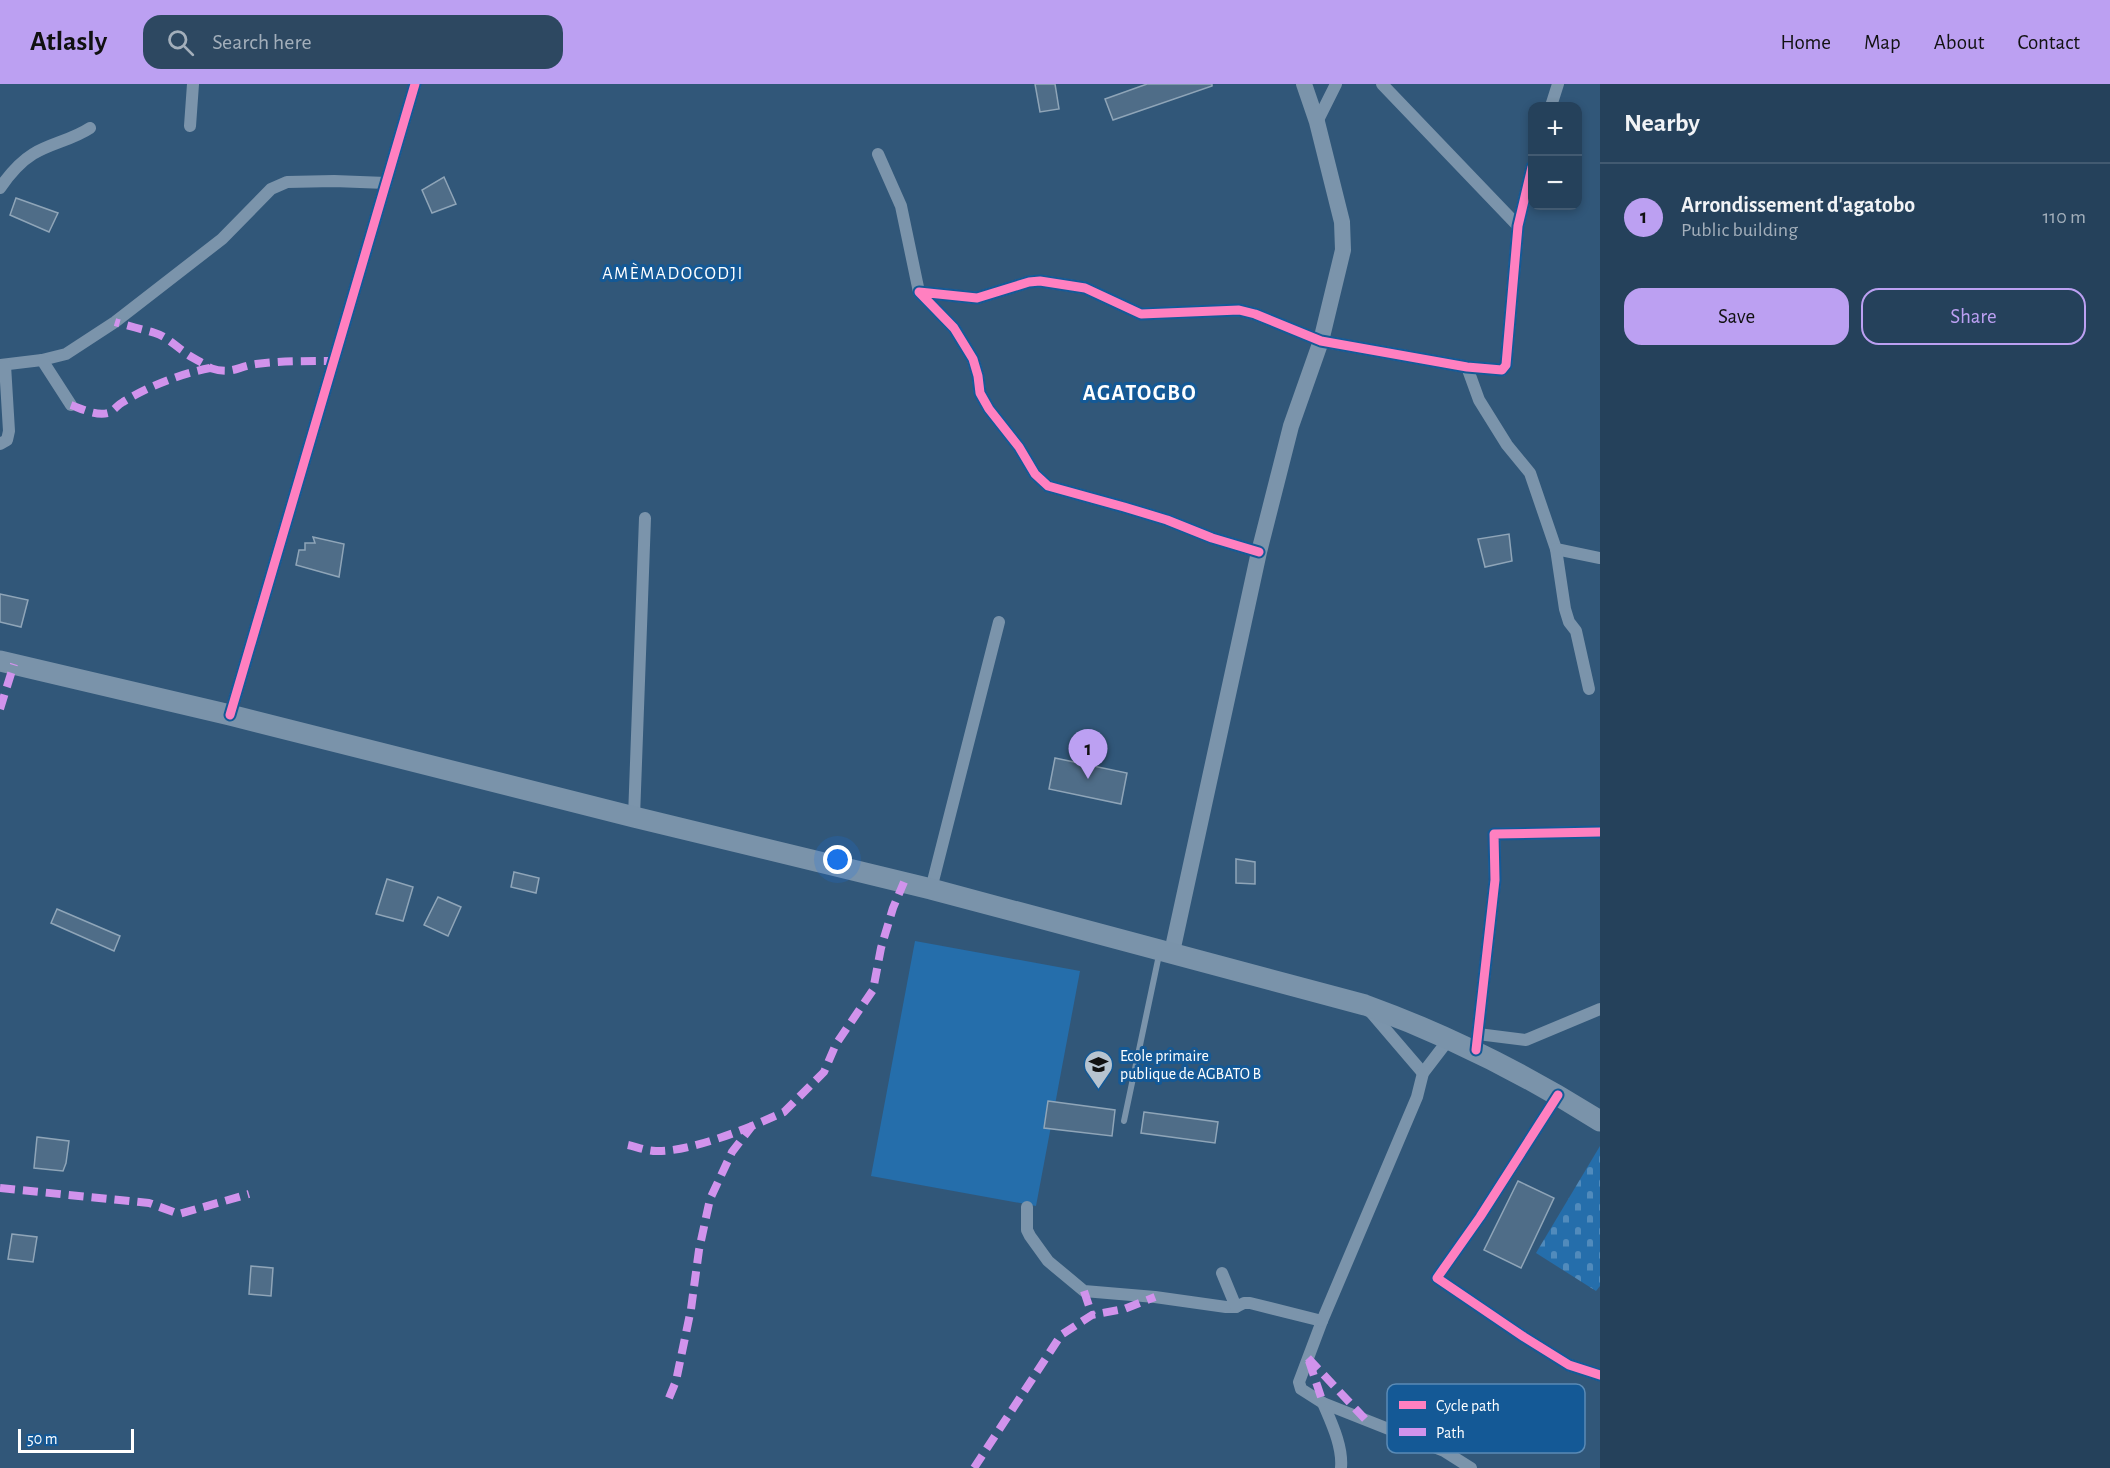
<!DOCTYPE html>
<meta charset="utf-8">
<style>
:root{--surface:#25415b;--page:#2d4861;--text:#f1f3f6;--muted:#a3afbb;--line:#425a71;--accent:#bca0f2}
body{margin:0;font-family:"Alegreya Sans",sans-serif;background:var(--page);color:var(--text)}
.controls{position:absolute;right:18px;top:18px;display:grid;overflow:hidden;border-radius:12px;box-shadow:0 3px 9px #0003}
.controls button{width:54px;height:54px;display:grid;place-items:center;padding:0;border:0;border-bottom:2px solid var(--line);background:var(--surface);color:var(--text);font:30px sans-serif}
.scale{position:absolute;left:18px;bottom:15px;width:116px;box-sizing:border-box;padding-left:6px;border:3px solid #fff;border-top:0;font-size:16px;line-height:21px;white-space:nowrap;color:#fff;-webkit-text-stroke:4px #145996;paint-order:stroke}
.you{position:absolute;left:838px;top:776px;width:21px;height:21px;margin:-15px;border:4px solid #fff;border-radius:50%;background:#1a73e8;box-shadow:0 0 0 9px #1a73e833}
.badge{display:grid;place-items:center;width:39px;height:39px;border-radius:50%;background:var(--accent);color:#111;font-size:20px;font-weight:700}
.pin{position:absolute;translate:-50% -50px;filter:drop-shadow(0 2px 3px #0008)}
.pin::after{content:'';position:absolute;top:32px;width:21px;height:18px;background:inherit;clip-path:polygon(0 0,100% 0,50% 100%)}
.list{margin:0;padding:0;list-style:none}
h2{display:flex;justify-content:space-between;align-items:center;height:78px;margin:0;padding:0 24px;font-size:26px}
h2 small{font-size:20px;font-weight:400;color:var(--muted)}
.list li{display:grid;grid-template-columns:39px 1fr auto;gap:18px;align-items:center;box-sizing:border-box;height:108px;padding:0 24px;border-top:2px solid var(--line)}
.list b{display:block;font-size:22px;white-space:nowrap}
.list p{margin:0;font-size:20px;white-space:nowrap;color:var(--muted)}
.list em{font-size:20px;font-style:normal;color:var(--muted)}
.actions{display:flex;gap:12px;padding:18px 24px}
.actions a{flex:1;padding:14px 0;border:2px solid var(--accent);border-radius:18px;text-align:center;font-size:21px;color:var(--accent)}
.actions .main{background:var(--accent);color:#111}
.icon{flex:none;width:33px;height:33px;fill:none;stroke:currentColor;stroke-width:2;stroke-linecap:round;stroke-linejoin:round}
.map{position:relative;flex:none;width:1600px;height:1384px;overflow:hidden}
header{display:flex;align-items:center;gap:36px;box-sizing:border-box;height:84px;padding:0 30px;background:var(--accent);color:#111}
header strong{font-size:28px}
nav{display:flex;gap:33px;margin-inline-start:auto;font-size:21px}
.search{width:420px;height:54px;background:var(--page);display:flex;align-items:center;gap:15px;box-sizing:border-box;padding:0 21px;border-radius:18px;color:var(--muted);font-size:22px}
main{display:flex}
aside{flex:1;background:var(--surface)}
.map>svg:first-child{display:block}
.cemetery{fill:url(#cemetery-stones)}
.garden{fill:#256eab}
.building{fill:#4f6d88;stroke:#8fa5b8;stroke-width:1.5}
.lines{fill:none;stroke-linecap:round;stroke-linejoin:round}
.service{stroke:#7b94ab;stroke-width:6}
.minor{stroke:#7b94ab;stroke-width:12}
.tertiary{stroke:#7b94ab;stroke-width:16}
.trunk{stroke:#7a93aa;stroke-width:21}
.quiet{stroke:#d193ec;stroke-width:8;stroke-dasharray:15 8;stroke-linecap:butt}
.cycleway-casing{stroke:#145996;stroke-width:13}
.cycleway{stroke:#ff80c0;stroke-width:9}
.labels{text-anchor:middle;stroke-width:6;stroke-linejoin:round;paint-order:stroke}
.poi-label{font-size:16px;fill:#fff;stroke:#145996;text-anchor:start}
.neighbourhood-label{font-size:18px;letter-spacing:1.5px;fill:#fff;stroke:#145996}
.district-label{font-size:22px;font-weight:bold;letter-spacing:1.5px;fill:#fff;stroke:#145996}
.key{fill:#145996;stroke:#5a8bb6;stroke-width:1.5}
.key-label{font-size:16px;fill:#fff}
</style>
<header>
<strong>Atlasly</strong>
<div class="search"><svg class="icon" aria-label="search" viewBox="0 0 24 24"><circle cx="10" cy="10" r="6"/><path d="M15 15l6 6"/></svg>Search here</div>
<nav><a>Home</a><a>Map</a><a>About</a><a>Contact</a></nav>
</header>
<main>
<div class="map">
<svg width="1600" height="1384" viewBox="0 0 1600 1384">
<defs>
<pattern id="cemetery-stones" width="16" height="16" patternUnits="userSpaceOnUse" patternTransform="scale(1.5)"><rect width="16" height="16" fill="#256eab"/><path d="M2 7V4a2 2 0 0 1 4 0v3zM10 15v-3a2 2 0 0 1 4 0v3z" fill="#518bbc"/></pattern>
</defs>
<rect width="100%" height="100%" fill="#315779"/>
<path class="cemetery" d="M1600 1062V1202L1596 1207 1536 1169Z"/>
<path class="garden" d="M915 857 1080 887 1036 1122 871 1092Z"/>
<g class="building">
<path d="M1035 0H1055L1059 25 1040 28Z"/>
<path d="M1147 0H1212V2L1113 36 1105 15Z"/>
<path d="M444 93 456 120 432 129 422 106Z"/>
<path d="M16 114 58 129 49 148 10 131Z"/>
<path d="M1509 450 1512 477 1485 483 1478 455Z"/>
<path d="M313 453 344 460 339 493 296 481 299 466H305V459H315Z"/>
<path d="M0 510 28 516 21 543 0 538Z"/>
<path d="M1055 674 1127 689 1121 720 1049 705Z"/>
<path d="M1236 775 1255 778V800L1236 799Z"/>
<path d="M514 788 539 794 536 809 511 803Z"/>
<path d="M387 795 413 803 403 837 376 830Z"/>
<path d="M438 813 461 823 448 852 424 841Z"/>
<path d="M57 825 120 852 114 867 51 839Z"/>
<path d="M1048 1017 1115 1026 1112 1052 1044 1044Z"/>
<path d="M1144 1028 1218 1038 1215 1059 1141 1049Z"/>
<path d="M37 1053 69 1057 66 1079 63 1087 34 1084Z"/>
<path d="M1518 1097 1554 1114 1521 1184 1484 1166Z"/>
<path d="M12 1150 37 1153 33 1178 8 1175Z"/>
<path d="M251 1182 273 1184 271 1212 249 1210Z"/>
</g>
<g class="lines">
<path class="service" d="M1124 1037 1159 871"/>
<g class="minor">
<path d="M1382 0 1518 142"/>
<path d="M1551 22 1558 0"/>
<path d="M1317 38 1336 0"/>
<path d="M190 42 193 0"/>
<path d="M878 70 901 122 919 208"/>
<path d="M0 104C9 91 20 78 33 70 51 59 72 56 90 44"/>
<path d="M42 276 66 270 115 238 222 155 271 105 287 98 334 97 386 99"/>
<path d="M0 281 42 276 71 321"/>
<path d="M1467 283 1479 316 1507 361 1530 389 1556 465 1600 474"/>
<path d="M0 360 7 356 9 347 5 281"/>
<path d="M1556 465 1565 525 1569 538 1576 547 1589 605"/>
<path d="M1259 468 1212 454 1167 436 1124 423 1048 402 1035 390 1019 363 989 325 980 309 978 292 973 275 954 244 919 208 977 214 1029 198 1040 197 1085 204 1141 230 1239 226 1255 230 1321 257 1467 283 1502 286 1506 281 1518 142 1532 83"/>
<path d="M230 631 415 0"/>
<path d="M634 733 645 434"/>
<path d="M931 805 999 538"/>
<path d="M1369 926 1423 989"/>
<path d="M1478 950 1526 956 1600 925"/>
<path d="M1476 966 1495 796 1494 750 1600 748"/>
<path d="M1558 1011 1480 1133 1437 1194 1524 1253 1569 1281 1600 1291"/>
<path d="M1027 1123V1146L1030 1152 1048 1177 1084 1207 1155 1213 1226 1223H1236"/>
<path d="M1222 1189 1236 1223 1244 1219H1250L1322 1237 1299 1298 1301 1305 1323 1319 1444 1367 1471 1384"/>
<path d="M1322 1237 1417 1013 1423 989 1449 955"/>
<path d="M1323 1319C1331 1338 1343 1362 1341 1384"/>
</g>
<path class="tertiary" d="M1172 868 1259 468 1291 342 1321 257 1343 166 1342 138 1317 38 1304 0"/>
<path class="trunk" d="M0 577 230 631 634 733 931 805 1365 921C1448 951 1525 990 1600 1037"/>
<g class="quiet">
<path d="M210 284C232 291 236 283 256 280 280 277 305 277 329 277"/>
<path d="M71 321C82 325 96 332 108 329 114 327 117 321 123 318 149 302 180 290 210 284 202 278 191 274 183 267 173 260 167 253 155 249 142 245 128 242 115 238"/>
<path d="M0 625 14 580"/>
<path d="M628 1061C637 1063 647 1067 656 1067 683 1068 727 1052 752 1042"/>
<path d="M0 1104 149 1119 179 1130 249 1110"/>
<path d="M1084 1207 1092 1231"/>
<path d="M1308 1274 1365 1335"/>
<path d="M1309 1277 1323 1319"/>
<path d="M669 1314 676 1297 691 1225 699 1166 710 1115 732 1068 752 1042 784 1028 824 988 836 960 873 906 881 864 893 824 904 798"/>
<path d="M974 1384 1061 1251 1092 1231 1124 1225 1155 1213"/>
</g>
<defs>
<g id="cycleway">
<path d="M1259 468 1212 454 1167 436 1124 423 1048 402 1035 390 1019 363 989 325 980 309 978 292 973 275 954 244 919 208 977 214 1029 198 1040 197 1085 204 1141 230 1239 226 1255 230 1321 257 1467 283 1502 286 1506 281 1518 142 1532 83"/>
<path d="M230 631 415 0"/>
<path d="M1476 966 1495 796 1494 750 1600 748"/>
<path d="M1558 1011 1480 1133 1437 1194 1524 1253 1569 1281 1600 1291"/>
</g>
</defs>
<use href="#cycleway" class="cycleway-casing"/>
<use href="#cycleway" class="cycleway"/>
</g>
<defs>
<symbol id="school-pin" viewBox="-11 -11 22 30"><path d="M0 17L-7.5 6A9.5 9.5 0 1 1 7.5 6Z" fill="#b7c4d0" stroke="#145996"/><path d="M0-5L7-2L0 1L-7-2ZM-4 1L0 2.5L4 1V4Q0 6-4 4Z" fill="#111"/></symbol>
</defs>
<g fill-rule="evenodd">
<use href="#school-pin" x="1082" y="964" width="33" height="45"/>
</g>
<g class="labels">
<g class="poi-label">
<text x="1120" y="977">Ecole primaire<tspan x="1120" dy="18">publique de AGBATO B</tspan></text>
</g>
<g class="neighbourhood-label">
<text x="673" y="195">AMÈMADOCODJI</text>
</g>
<g class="district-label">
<text x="1140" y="316">AGATOGBO</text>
</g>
</g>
<rect x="1387" y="1300" width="198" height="69" rx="9" class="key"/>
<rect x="1399" y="1317" width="27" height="8" fill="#ff80c0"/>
<rect x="1399" y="1344" width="27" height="8" fill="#d193ec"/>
<g class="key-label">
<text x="1436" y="1327">Cycle path</text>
<text x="1436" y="1354">Path</text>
</g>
</svg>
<div class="controls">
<button>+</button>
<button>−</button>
</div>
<div class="scale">50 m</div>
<div class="you"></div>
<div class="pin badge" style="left:1088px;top:695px">1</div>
</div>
<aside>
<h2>Nearby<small></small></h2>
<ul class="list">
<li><span class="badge">1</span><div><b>Arrondissement d'agatobo</b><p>Public building</p></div><em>110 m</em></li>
</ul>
<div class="actions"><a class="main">Save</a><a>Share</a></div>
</aside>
</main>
